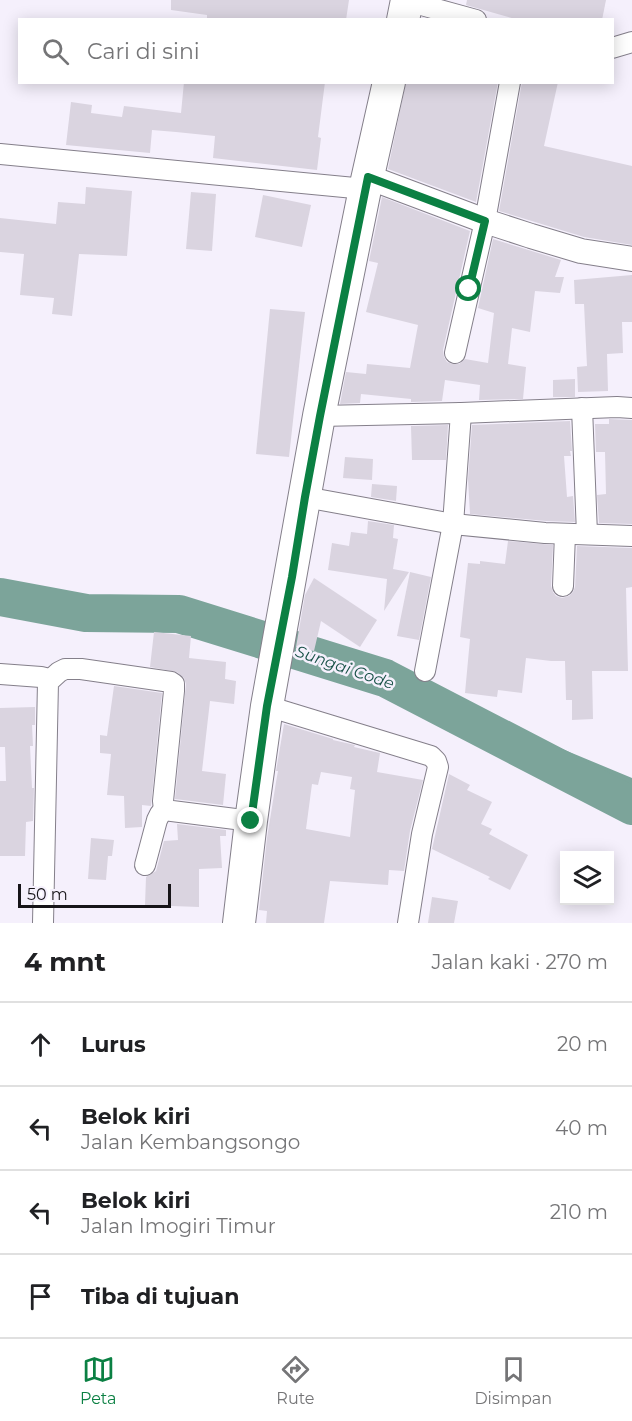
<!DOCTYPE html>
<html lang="id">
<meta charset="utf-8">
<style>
:root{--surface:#fff;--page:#f2f2f2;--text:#202124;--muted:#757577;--line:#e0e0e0;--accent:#0b8043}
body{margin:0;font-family:Montserrat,sans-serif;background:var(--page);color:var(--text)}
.controls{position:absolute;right:18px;bottom:18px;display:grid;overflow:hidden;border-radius:0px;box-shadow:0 3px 15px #0003}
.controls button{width:54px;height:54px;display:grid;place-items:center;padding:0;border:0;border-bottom:2px solid var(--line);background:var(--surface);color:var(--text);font:30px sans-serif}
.scale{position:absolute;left:18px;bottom:15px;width:153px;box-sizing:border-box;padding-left:6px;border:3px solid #161418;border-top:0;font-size:16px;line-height:21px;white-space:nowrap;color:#161418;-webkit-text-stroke:4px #f5f0fc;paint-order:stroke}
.stop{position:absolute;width:18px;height:18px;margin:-14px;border:4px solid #0b8043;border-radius:50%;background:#fff}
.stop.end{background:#0b8043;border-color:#fff;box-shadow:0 2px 6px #0008}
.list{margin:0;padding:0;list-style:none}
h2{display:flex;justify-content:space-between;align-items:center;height:78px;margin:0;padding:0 24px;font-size:26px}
h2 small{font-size:20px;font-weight:400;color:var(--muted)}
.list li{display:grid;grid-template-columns:39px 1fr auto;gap:18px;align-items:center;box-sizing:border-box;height:84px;padding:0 24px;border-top:2px solid var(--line)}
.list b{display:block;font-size:22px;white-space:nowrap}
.list p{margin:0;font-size:20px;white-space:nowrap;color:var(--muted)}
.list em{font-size:20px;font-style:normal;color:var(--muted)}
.icon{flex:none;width:33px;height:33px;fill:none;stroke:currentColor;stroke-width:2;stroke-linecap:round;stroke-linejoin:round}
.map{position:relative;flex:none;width:632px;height:923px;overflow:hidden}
.search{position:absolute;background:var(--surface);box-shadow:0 3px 15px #0003;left:18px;right:18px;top:18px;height:66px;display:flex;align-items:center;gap:15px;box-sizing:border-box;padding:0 21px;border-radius:0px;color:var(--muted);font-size:22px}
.sheet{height:414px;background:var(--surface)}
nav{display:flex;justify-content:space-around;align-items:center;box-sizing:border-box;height:84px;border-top:2px solid var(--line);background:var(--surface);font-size:16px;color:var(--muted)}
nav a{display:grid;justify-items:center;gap:3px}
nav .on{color:var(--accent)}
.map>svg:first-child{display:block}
.water{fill:#7ca49a}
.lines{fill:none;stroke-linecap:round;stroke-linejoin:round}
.river{stroke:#7ca49a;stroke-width:38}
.building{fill:#dad4e0;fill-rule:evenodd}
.minor-casing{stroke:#847f8a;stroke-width:22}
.tertiary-casing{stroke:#847f8a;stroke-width:26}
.primary-casing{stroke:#847f8a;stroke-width:34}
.minor{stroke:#fff;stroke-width:20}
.tertiary{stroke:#fff;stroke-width:24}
.primary{stroke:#fff;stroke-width:32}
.route{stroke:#0b8043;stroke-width:8}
.labels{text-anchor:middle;stroke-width:5;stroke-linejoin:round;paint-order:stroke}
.water-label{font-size:16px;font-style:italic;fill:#185147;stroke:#f5f0fc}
</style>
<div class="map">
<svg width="632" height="923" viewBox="0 0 632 923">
<rect width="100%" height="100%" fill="#f5f0fc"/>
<path class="water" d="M519 731 632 778V825L576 792 489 751Z"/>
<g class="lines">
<path class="river" d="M0 597 86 613 179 614 385 678 632 806"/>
</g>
<g class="building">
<path d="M171 0H349L346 20H207V15L171 10Z"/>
<path d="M467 0H606L602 20H519L466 5Z"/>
<path d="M184 82H325L318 137 321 138 317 170 213 158 215 136 176 132 152 130 150 153 66 145 71 102 92 105 91 113 122 117 124 106 181 113Z"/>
<path d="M406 82H498L476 202 388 169Z"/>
<path d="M522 82H558L544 146 632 166V245L584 237 499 211Z"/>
<path d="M86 187 132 191 127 256 79 254 72 316 52 314 54 298 20 295 24 254 0 252V218L56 224 58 202 85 204Z"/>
<path d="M191 192 216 194 212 251 186 249Z"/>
<path d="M263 195 311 205 302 247 255 237Z"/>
<path d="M382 197 470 231 443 350 444 357 447 362 452 364H459L465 359 488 363 494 313 478 308 493 239 561 260 555 277H564L560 293 535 291 530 332 512 328 508 364 526 367 523 399 479 400 480 385 445 380 442 401 411 402V399L361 394 360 403 340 404 346 372 366 374 367 364 410 368 418 325 366 312 378 263 369 261Z"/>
<path d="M632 275V322H622L623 353 607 354 608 391 578 392 577 367 587 366 584 304H575L574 280Z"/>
<path d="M270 309 305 312 289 457 256 454Z"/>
<path d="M575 379V397H553V380Z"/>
<path d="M609 419 632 420V524L599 523 597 495 606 494 605 452H596L595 424H609Z"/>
<path d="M570 421 572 451H570L571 456H564L567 497 573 496 575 522 546 521 470 514 468 479 472 425Z"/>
<path d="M448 425 446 460H412L411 426Z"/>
<path d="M345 457 373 459 372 480 343 478Z"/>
<path d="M372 484 397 486 396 501 371 497Z"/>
<path d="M368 521 394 525 393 538 398 539 393 569 409 572 384 611 387 579 328 570 332 543 349 546 351 532 367 534Z"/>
<path d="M508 541 553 545 551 586 553 592 556 596 562 598 569 596 573 592 575 587 577 546 632 548V587L626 588 628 671H592L593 719 572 720V700H566L565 661H551L526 658 522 693 498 690 497 697 465 693 470 639 460 637 468 563 480 564V561L505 564Z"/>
<path d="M410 572 431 577 419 640 397 636Z"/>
<path d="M314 578 377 620 360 647 321 621 314 651 296 647 305 595Z"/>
<path d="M154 632 191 636 189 658 226 662 225 679 236 681 234 704 210 701 202 771 226 774 223 805 175 799 186 684 184 678 177 672 150 667Z"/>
<path d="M114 686 162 693 151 806 142 805V827L125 828 124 796 107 795 111 754 100 753V735L107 736Z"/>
<path d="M35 707V725H32L33 746H30L32 788H34L33 821 26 822 25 856H0V781H6L5 747H0V708Z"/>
<path d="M284 724 333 739V740L355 745 354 747 380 753 377 772 423 780 410 831 404 871 389 870 388 885 330 881 324 923H266L267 911 259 910 267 838 276 782 278 771H276ZM321 772 352 777 350 789 355 790 350 837 306 829 312 784 318 785Z"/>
<path d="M449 774 470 785 467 790 492 802 481 824 492 829 489 834 528 855 510 890 488 879 490 877 432 849Z"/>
<path d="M177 824 226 830V836H220L222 868 199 869V907L145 905 146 877 156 871 164 841 178 840Z"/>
<path d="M91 838 114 840 112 856H108L106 880 88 879Z"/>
<path d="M432 897 458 901 454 923H428Z"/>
</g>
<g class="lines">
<defs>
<g id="minor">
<path d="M407 1 476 20"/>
<path d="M612 48 632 42"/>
<path d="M0 154 365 189"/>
<path d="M455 353 485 221 510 82"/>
<path d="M582 408 587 534"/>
<path d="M319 416 461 413 617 407 632 408"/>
<path d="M305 497 453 524 545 533 632 536"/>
<path d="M563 586 565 534"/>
<path d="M425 671 453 524 461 413"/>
<path d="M0 674 41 677 45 678 48 682"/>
<path d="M267 706 431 756 436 761 438 767 422 834 408 923"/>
<path d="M145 865 157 820 160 814 164 810"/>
<path d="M43 923 48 682 59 672 65 669H81L171 682 174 684V691L163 801 164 810 251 821"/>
</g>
<path id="tertiary" d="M368 177 485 221 531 236 581 251 632 259"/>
<g id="primary">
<path d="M403 20 407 0"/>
<path d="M239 923 251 821 267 706 319 416 365 189 389 82"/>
</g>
</defs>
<use href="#minor" class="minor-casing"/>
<use href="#tertiary" class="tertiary-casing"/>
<use href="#primary" class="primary-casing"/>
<use href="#minor" class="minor"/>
<use href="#tertiary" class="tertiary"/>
<use href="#primary" class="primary"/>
</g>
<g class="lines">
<path class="route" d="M251 821 267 706 292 577 305 497 320 416 368 177 485 221 469 289"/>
</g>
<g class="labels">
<g class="water-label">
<text transform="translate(345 667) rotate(19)" y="6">Sungai Code</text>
</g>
</g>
</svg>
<div class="controls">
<button><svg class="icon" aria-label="layers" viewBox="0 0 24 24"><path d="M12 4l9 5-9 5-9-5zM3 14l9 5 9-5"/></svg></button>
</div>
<div class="scale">50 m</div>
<div class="stop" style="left:469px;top:289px"></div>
<div class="stop end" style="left:251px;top:821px"></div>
<div class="search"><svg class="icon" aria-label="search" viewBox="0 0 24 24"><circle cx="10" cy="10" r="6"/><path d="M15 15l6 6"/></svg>Cari di sini</div>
</div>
<section class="sheet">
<h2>4 mnt<small>Jalan kaki · 270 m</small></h2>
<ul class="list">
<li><svg class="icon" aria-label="ahead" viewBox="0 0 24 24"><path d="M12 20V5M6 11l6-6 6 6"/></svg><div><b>Lurus</b></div><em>20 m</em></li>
<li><svg class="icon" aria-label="left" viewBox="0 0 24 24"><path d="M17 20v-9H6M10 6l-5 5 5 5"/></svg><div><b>Belok kiri</b><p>Jalan Kembangsongo</p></div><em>40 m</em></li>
<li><svg class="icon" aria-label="left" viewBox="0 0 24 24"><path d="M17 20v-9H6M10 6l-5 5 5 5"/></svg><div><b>Belok kiri</b><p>Jalan Imogiri Timur</p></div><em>210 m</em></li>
<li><svg class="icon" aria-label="arrive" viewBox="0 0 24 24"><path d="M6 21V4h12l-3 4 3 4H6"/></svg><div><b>Tiba di tujuan</b></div></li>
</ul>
</section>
<nav>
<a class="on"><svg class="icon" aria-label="map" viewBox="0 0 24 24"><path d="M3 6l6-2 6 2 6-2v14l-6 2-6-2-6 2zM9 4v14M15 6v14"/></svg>Peta</a>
<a><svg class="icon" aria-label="directions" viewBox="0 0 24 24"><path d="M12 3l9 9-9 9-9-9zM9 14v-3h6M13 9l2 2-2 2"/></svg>Rute</a>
<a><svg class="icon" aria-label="saved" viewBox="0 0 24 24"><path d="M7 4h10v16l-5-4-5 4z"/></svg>Disimpan</a>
</nav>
